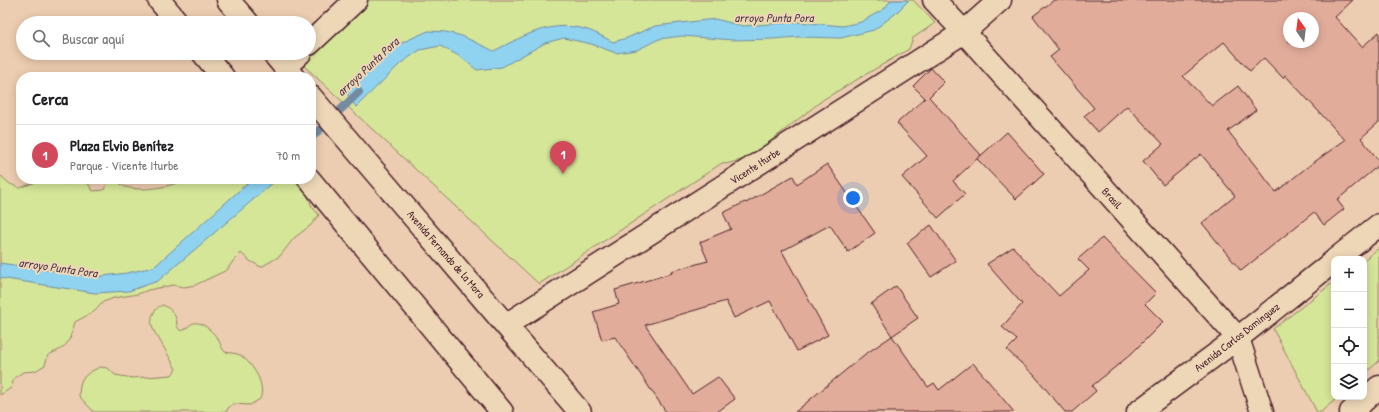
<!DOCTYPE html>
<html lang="es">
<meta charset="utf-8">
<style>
:root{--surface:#fff;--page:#f2f2f2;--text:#202124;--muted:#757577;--line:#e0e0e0;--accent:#d1495b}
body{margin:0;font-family:"Patrick Hand",sans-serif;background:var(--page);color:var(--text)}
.controls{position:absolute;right:12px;bottom:12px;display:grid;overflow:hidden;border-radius:8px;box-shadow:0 2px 10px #0003}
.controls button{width:36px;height:36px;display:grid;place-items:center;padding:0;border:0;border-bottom:1px solid var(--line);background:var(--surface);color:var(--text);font:20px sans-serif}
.compass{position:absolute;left:1283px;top:12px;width:36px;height:36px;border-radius:50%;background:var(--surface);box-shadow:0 2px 10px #0003;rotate:346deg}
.you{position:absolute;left:853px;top:198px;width:14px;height:14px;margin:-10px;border:3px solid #fff;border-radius:50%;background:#1a73e8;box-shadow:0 0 0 6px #1a73e833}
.badge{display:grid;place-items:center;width:26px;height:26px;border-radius:50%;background:var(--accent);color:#fff;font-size:13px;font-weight:700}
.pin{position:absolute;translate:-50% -33px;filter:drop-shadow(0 1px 2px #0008)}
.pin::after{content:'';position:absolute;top:21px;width:14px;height:12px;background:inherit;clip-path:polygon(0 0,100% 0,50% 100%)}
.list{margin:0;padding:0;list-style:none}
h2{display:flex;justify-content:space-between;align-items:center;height:52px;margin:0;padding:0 16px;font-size:17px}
h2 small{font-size:13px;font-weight:400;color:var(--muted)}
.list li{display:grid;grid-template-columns:26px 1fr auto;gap:12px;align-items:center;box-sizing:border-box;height:60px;padding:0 16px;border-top:1px solid var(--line)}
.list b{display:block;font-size:15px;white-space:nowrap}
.list p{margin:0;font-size:13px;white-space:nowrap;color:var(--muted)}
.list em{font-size:13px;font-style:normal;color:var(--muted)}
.icon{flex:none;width:22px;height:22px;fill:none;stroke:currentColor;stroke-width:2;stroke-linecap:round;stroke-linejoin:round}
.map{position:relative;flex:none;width:1379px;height:412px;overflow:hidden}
.search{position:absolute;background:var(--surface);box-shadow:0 2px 10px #0003;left:16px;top:16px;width:300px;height:44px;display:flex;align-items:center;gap:10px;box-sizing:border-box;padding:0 14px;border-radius:22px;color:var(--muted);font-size:15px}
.panel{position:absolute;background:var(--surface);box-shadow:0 2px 10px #0003;left:16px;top:72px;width:300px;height:112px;border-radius:16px}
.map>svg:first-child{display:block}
.green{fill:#d5e699;stroke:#908262}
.water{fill:#8fd3f0;stroke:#738ba1}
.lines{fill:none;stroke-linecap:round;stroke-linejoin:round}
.stream{stroke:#738ba1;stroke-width:8}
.building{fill:#e2ac9b;stroke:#4a1f2b;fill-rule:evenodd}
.minor-casing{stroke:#4a1f2b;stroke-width:25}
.secondary-casing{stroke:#4a1f2b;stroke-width:25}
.minor{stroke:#eed7b7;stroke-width:22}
.secondary{stroke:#eed7b7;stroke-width:22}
.labels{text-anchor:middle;stroke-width:4;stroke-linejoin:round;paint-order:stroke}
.street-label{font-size:11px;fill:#4a1f2b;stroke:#eed7b7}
.water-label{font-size:12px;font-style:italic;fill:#543a49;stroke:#eed7b7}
</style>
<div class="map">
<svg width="1379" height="412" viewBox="0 0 1379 412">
<rect width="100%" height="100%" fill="#edcdb1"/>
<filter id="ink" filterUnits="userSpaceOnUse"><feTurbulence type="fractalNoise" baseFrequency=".025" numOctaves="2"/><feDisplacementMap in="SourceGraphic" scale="8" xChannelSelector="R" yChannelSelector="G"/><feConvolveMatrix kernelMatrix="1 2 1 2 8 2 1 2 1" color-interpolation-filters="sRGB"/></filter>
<g filter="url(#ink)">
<g class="green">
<path d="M357 0H913L935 23 913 38 909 49 824 99 749 158 726 164 722 163 539 284 302 64 367 4Z"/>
<path d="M1 176 10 184 20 188 41 180 65 184 76 182H87L93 191 104 190 109 180 116 179C119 182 122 186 125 187 143 192 171 187 187 179H310L312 187 308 197 312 207 319 215 311 225 294 238 280 256 261 267 250 261 241 253 233 261 227 270 195 285 184 287 173 285 148 290 138 294 114 298 103 302 95 311 75 322C68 343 70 346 48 355L45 365 35 371 23 372 14 378 11 388 0 395V177Z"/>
<path d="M1379 248V361L1364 374V260Z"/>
<path d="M1334 282V397H1338L1321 412H1317L1273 329Z"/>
<path d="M163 305C173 310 177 316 177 327L181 331C188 329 189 324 194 323 203 321 215 334 219 341 221 345 222 349 225 352 230 353 236 353 240 355 253 364 266 384 260 399L250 405 233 404 228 408 226 412H94L79 396 80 385 82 379 90 372 100 367 108 368 115 375 133 378 172 375 176 369C170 359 165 349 159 339 158 336 155 334 154 331 149 322 152 308 163 305Z"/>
</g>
<g class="water">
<path d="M891 0H907L908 1 895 14 874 30 841 38 798 37 773 39 733 40 682 36 659 39 637 50 616 53 591 44 564 38 545 43 502 67 477 70 459 56 440 46 420 50 401 63 356 107 346 92 399 44 428 31 446 32 462 36 494 51C525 35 552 19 588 30 597 33 605 38 613 42L627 38 655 26 715 19 743 26 798 22 843 26 861 22 884 9Z"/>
<path d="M252 179H274L275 181 158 281 129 291 95 293 0 278V263L95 277 127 273 154 267Z"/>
</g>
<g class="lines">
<path class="stream" d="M311 138 359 92"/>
</g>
<g class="building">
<path d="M1054 0H1353L1335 17 1362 47 1379 32V122L1361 138 1379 161V165L1337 200 1344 209 1324 225 1314 212 1241 271 1202 223 1235 196 1201 154 1163 185 1143 161 1163 144 1127 106 1098 132 1084 116 1094 108 1050 57 1059 50 1033 16ZM1289 18H1313V42H1289ZM1224 42 1250 71 1264 58 1283 78 1285 75 1345 140 1306 168 1276 192 1228 131 1256 110 1238 86 1212 106 1183 76Z"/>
<path d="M931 68 944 82 929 97 981 155 953 181 965 194 938 218 902 177 927 156 897 123 925 98 913 86Z"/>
<path d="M1007 132 1044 174 1016 199 977 159Z"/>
<path d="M827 164 875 233 848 252 830 225 782 251 828 335 797 351 770 301 734 318 726 301 645 325 692 394 718 377 735 399 717 412H666L615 337 602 340 593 312 619 304 615 290 672 273 671 271 708 261 700 242 731 229 723 213 745 202 746 203 793 176 797 184Z"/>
<path d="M931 225 956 261 931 277 907 243Z"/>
<path d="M1102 238 1156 293 1145 304 1163 322 1130 355 1092 386 1096 391 1072 412H1065L1034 375 1007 350 1017 340 1002 327 1022 304 987 264 1013 247 1059 296 1089 270 1078 259Z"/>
<path d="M896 286 918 318 892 336 871 304Z"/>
<path d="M892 336 928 387 934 383 939 390 973 363 1014 412H795L864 355Z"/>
</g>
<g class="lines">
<defs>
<g id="minor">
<path d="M934 0 964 32 1238 338 1262 412"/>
<path d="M309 44 356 0"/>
<path d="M285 67 300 53"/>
<path d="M506 325 964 32 1000 0"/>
</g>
<g id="secondary">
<path d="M159 0 178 23"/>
<path d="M228 0 248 23"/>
<path d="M203 53 223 77"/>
<path d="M273 53 293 77"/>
<path d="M311 97 580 412"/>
<path d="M309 179 502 412"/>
<path d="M1336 259 1379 225"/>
<path d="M1138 412 1238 338 1334 261"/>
<path d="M1351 412 1379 387"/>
</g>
</defs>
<use href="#minor" class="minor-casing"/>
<use href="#secondary" class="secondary-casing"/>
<use href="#minor" class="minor"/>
<use href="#secondary" class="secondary"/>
</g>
</g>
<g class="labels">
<g class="street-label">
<text transform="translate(755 166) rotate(-33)" y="4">Vicente Iturbe</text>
<text transform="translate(1112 198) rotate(48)" y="4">Brasil</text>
<text transform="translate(446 254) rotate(49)" y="4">Avenida Fernando de la Mora</text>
<text transform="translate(1237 337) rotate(-38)" y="4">Avenida Carlos Dominguez</text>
</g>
<g class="water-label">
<text x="774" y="22">arroyo Punta Pora</text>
<text transform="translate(368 67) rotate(-43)" y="4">arroyo Punta Pora</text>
<text transform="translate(58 268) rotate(8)" y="4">arroyo Punta Pora</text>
</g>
</g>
</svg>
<div class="controls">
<button>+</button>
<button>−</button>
<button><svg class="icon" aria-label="locate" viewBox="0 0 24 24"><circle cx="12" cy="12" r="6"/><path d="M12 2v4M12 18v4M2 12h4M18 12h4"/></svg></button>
<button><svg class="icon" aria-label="layers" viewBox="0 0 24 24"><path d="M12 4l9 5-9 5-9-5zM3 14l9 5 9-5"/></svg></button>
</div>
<svg class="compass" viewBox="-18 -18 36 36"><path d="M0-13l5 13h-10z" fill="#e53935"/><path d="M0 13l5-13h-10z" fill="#757577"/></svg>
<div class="you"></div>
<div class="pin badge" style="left:563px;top:174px">1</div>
<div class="search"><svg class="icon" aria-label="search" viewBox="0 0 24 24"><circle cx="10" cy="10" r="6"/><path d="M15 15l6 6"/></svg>Buscar aquí</div>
<section class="panel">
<h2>Cerca<small></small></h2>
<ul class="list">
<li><span class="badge">1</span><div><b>Plaza Elvio Benítez</b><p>Parque · Vicente Iturbe</p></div><em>70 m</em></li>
</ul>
</section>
</div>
